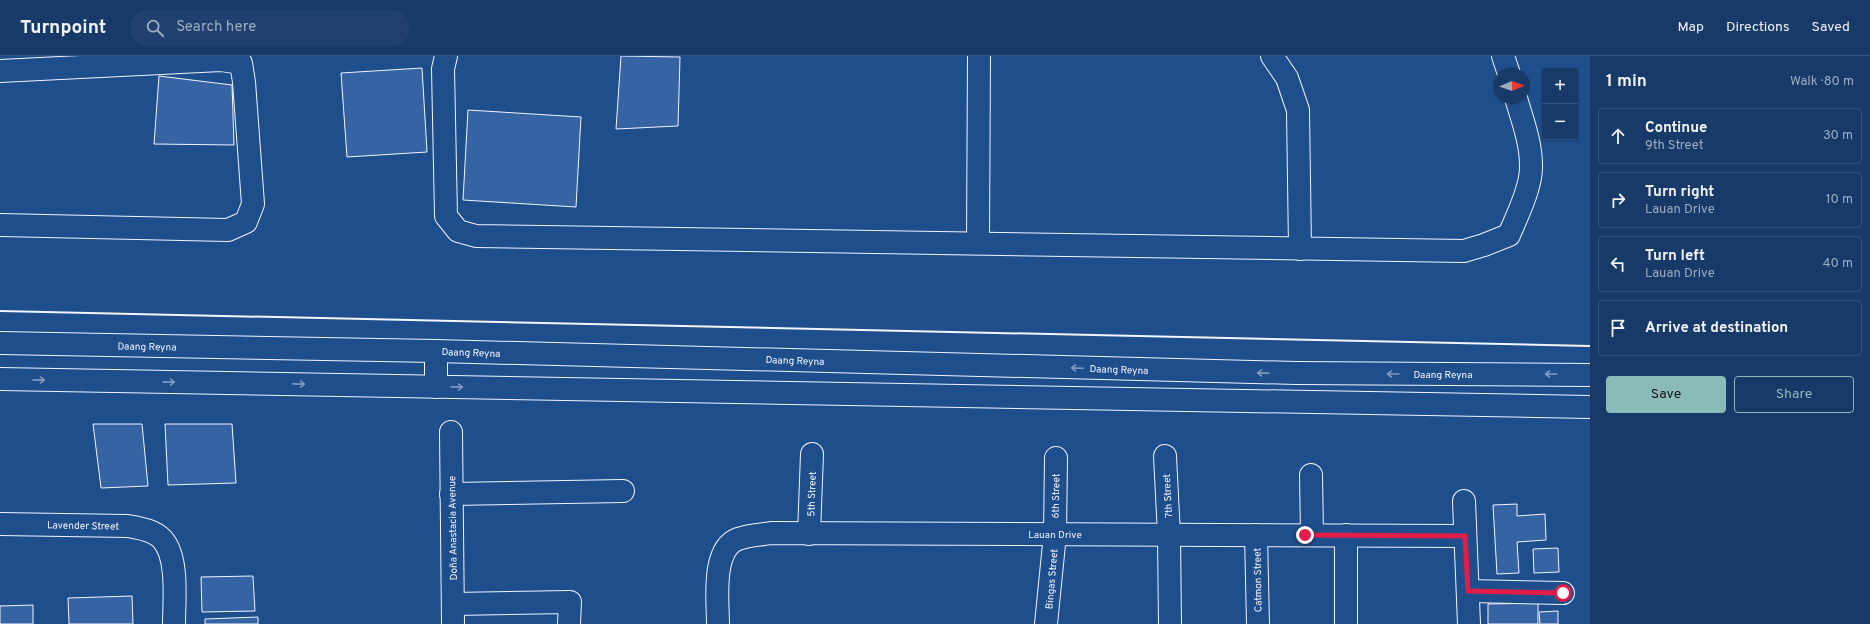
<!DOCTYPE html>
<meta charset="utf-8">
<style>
:root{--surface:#173a69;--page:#20416f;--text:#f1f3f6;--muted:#9eadc0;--line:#36547d;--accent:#8bbbb9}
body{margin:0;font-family:Overpass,sans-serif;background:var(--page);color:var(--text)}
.controls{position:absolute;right:12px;top:12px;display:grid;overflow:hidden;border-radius:4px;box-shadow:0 1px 3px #0004}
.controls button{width:36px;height:36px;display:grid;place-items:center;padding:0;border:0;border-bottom:1px solid var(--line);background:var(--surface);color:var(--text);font:20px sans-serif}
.compass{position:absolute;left:1494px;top:12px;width:36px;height:36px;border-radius:50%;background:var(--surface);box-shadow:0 1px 3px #0004;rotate:88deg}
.stop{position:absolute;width:12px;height:12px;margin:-9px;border:3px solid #e11d48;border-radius:50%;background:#fff}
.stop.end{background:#e11d48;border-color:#fff;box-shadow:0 1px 4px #0008}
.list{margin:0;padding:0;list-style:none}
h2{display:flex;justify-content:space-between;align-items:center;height:52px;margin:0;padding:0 16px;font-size:17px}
h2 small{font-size:13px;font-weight:400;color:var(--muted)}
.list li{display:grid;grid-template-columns:26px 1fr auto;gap:12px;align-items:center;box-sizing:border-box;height:56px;margin:0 8px 8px;padding:0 8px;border:1px solid var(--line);border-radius:4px}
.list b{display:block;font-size:15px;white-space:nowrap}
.list p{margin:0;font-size:13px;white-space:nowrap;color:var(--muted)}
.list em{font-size:13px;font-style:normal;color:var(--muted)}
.actions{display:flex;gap:8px;padding:12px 16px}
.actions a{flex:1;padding:9px 0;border:1px solid var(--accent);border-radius:4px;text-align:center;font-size:14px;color:var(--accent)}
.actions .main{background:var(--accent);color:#111}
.icon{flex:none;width:22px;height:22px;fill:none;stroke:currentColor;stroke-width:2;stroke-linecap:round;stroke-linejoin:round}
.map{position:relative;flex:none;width:1590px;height:568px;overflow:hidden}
header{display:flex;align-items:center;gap:24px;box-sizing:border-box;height:56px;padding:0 20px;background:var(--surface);border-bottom:1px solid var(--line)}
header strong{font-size:19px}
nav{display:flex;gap:22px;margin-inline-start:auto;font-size:14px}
.search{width:280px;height:36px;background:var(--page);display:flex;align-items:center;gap:10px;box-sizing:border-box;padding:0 14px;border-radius:22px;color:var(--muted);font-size:15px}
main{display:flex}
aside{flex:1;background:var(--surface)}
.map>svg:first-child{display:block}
.building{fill:#3563a3;stroke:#f2f6ff}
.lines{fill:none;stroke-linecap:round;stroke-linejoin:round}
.minor-casing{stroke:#f2f6ff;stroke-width:24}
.major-casing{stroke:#f2f6ff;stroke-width:24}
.minor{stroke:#1f4e8c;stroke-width:22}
.major{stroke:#1f4e8c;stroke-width:22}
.wall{stroke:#f2f6ff;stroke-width:2}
.oneway{stroke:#7e9ac0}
.route{stroke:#e11d48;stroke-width:5}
.labels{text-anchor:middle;stroke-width:3;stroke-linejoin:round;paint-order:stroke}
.street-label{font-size:10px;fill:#f2f6ff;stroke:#1f4e8c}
</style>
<header>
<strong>Turnpoint</strong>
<div class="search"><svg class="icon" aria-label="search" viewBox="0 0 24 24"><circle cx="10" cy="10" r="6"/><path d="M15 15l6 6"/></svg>Search here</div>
<nav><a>Map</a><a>Directions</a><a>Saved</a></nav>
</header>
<main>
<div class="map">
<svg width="1590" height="568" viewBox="0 0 1590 568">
<rect width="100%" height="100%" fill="#1f4e8c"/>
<g class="building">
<path d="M621 0 680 1 678 70 616 73Z"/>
<path d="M422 12 427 96 347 101 341 17Z"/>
<path d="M159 20 232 29 234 89 154 88Z"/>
<path d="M468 54 581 61 576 151 463 144Z"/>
<path d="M93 368H142L148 430 101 432Z"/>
<path d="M165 368H232L236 427 168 429Z"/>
<path d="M1517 448V460L1545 458 1546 484 1517 486 1519 517 1497 518 1493 449Z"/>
<path d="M1558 492 1559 516 1534 517 1533 493Z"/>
<path d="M253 520 255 555 202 556 201 521Z"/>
<path d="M132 540 133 568H69L68 542Z"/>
<path d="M1538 547V568H1488V548Z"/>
<path d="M33 549V568H0V550Z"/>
<path d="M1558 555V568H1540L1539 556Z"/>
<path d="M258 561V568H205V563Z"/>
</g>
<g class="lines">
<defs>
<g id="minor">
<path d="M446 0 443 13 446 160 458 175 476 180 1464 195 1484 189 1509 179C1517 160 1532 130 1531 109 1531 86 1522 63 1516 42"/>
<path d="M1272 0 1287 22 1298 54 1300 193"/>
<path d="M1503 0 1509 18"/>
<path d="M0 15 221 4 241 7 244 26 253 148 246 166 228 174 0 169"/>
<path d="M978 187 979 0"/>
<path d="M451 376 453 568"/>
<path d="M1165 400 1169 479 1170 568"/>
<path d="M1311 419 1312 479"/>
<path d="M451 438 623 435"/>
<path d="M1464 445 1469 568"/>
<path d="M0 468 128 470C139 472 154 474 162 483 179 501 174 545 174 568"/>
<path d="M809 478 812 398"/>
<path d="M1256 479 1258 568"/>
<path d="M1468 535 1563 537"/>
<path d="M453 548 570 546 569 568"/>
<path d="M718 568C718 546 711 493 738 483 748 479 760 479 771 477L1465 480"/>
<path d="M1046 568 1055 478 1056 402"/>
<path d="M1346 568V479"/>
</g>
<g id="major">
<path d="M0 287 436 295 1296 317 1590 319"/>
<path d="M436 295V331"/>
<path d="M0 323 1590 351"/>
</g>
</defs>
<use href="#minor" class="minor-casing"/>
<use href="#major" class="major-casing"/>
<use href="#minor" class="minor"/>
<use href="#major" class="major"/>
<path class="wall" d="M0 255 1590 290"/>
</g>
<defs><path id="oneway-shaft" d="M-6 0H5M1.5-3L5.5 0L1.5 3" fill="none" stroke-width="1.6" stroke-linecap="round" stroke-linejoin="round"/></defs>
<g class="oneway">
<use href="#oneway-shaft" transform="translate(1077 312) rotate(-178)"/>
<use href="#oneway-shaft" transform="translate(1263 317) rotate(-178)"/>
<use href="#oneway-shaft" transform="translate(1393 318) rotate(-180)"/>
<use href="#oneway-shaft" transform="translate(1551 318) rotate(-180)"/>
<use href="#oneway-shaft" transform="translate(39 324) rotate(1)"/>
<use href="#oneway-shaft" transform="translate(169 326) rotate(1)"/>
<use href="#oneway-shaft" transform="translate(299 328) rotate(1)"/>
<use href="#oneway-shaft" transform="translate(457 331) rotate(1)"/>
</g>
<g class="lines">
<path class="route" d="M1305 479 1465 480 1468 535 1563 537"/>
</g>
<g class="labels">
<g class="street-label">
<text transform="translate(147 290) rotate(1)" y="4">Daang Reyna</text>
<text transform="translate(471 296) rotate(2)" y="4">Daang Reyna</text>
<text transform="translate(795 304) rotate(2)" y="4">Daang Reyna</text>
<text transform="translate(1119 313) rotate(2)" y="4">Daang Reyna</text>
<text x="1443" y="322">Daang Reyna</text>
<text transform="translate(811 438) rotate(-88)" y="4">5th Street</text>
<text transform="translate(1055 440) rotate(-89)" y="4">6th Street</text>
<text transform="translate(1167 440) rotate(-93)" y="4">7th Street</text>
<text transform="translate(83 469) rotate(1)" y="4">Lavender Street</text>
<text transform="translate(452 472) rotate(-91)" y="4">Doña Anastacia Avenue</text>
<text x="1055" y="482">Lauan Drive</text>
<text transform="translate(1051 523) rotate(-85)" y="4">Bingas Street</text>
<text transform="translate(1257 524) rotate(-91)" y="4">Catmon Street</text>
</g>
</g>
</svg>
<div class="controls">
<button>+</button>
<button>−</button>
</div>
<svg class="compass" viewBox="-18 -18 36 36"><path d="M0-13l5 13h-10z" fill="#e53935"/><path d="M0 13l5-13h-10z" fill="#9eadc0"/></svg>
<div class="stop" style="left:1563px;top:537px"></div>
<div class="stop end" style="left:1305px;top:479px"></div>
</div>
<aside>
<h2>1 min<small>Walk · 80 m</small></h2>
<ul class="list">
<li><svg class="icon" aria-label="ahead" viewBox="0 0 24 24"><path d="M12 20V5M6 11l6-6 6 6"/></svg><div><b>Continue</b><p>9th Street</p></div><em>30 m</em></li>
<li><svg class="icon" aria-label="right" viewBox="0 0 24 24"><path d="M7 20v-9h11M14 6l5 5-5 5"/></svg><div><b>Turn right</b><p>Lauan Drive</p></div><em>10 m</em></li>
<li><svg class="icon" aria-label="left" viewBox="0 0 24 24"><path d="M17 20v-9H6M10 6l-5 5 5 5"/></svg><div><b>Turn left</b><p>Lauan Drive</p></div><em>40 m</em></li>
<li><svg class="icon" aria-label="arrive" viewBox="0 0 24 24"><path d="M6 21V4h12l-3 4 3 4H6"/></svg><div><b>Arrive at destination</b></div></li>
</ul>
<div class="actions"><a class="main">Save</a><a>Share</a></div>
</aside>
</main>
